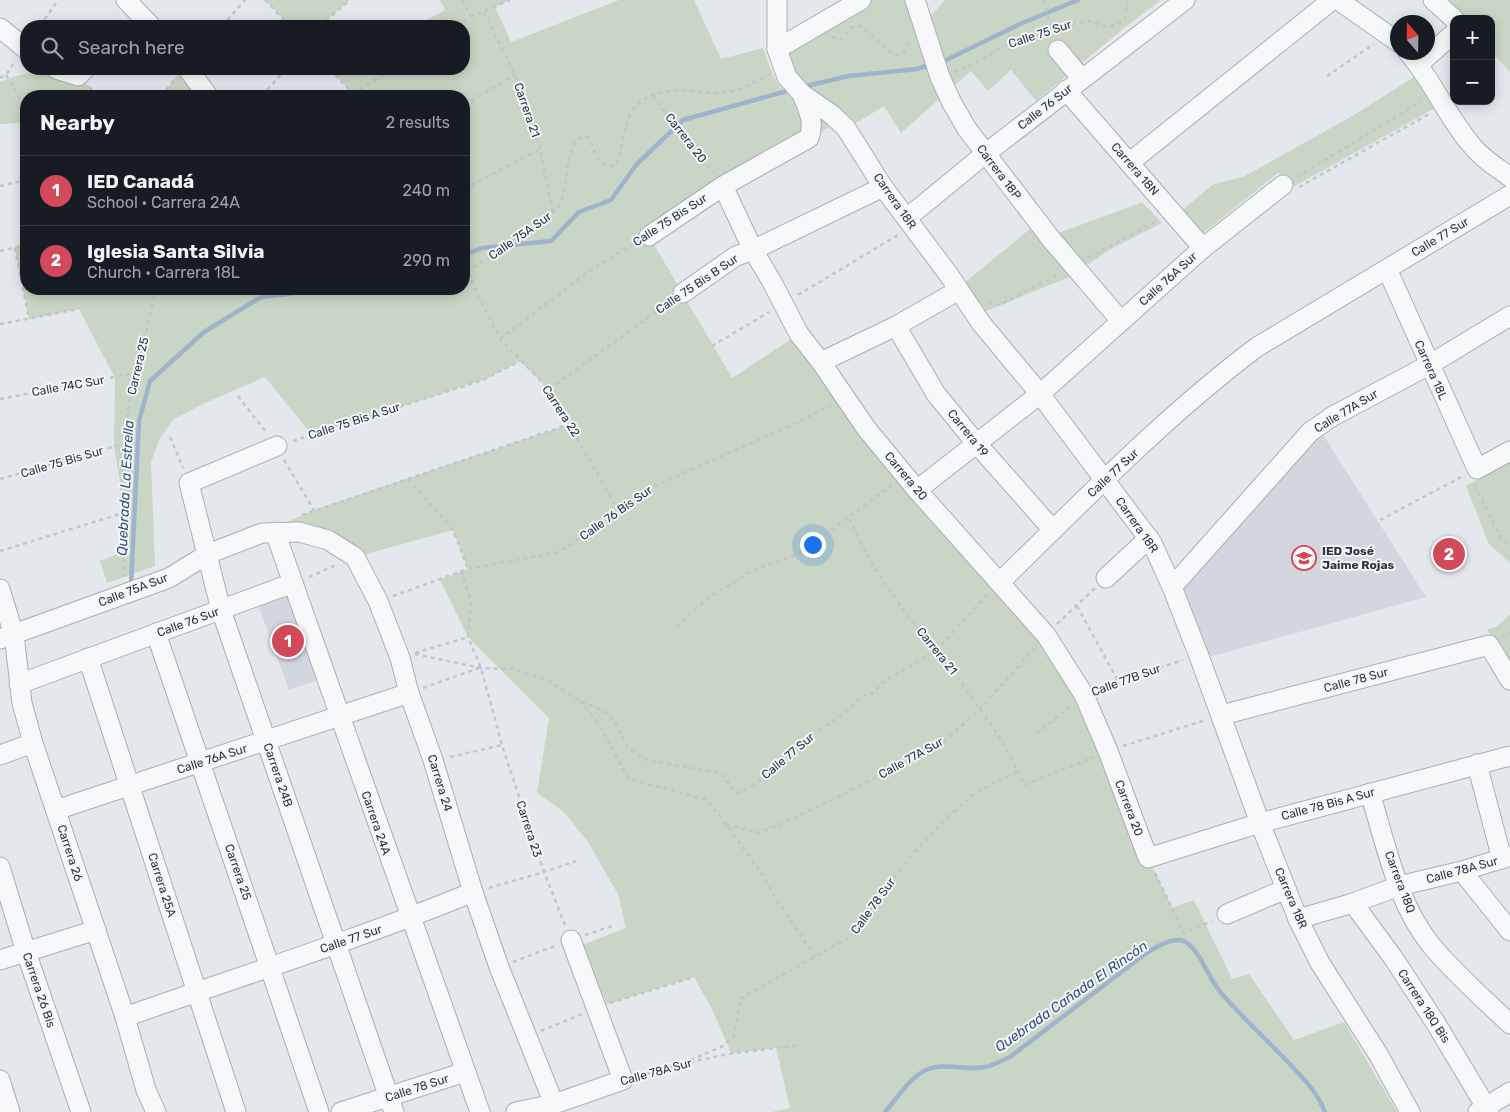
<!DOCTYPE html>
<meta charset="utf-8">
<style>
:root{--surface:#171b24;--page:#20242c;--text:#f1f3f6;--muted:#9ea1a6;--line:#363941;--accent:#d1495b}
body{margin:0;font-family:Rubik,sans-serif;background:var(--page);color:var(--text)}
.controls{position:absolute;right:15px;top:15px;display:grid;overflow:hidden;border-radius:10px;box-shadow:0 2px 12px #0003}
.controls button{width:45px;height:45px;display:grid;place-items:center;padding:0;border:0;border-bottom:1px solid var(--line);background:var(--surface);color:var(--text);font:25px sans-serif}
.compass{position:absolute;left:1390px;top:15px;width:45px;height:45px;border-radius:50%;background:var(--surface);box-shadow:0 2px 12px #0003;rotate:340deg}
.you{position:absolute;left:812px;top:544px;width:18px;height:18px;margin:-12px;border:4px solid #fff;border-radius:50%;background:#1a73e8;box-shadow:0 0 0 8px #1a73e833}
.badge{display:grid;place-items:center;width:32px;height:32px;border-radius:50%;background:var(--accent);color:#fff;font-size:16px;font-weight:700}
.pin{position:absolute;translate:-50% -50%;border:2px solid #fff;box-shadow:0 1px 5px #0006}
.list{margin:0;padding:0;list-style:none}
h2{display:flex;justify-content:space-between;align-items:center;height:65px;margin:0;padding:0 20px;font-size:21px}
h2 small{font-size:16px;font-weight:400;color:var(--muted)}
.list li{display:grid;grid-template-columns:32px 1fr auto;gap:15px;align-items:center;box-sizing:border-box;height:70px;padding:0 20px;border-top:1px solid var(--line)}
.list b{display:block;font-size:19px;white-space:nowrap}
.list p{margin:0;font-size:16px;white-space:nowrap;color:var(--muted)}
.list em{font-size:16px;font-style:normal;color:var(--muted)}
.icon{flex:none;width:28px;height:28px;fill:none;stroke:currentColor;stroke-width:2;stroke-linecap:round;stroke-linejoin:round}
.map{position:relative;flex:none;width:1510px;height:1112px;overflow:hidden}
.search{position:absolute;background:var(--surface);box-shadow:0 2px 12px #0003;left:20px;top:20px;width:450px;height:55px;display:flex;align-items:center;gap:12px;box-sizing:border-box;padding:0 18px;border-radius:20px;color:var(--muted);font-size:19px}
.panel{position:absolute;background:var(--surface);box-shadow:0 2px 12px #0003;left:20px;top:90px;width:450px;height:205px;border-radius:20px}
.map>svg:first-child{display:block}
.built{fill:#d2d6de}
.green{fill:#c9d6c5}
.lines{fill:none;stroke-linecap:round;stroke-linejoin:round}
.stream{stroke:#9fb4cc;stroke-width:4.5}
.minor-casing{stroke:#a9aeb7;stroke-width:21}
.path{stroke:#c2c5cb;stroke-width:2.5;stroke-dasharray:4 4;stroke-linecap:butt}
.minor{stroke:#f7f8fa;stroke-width:19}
.labels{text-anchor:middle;stroke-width:4;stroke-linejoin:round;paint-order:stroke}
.street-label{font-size:12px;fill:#2b3445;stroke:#f4f6f9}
.poi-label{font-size:12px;font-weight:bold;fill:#2b3445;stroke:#f4f6f9;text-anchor:start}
.water-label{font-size:14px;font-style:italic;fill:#34527a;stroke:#f4f6f9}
</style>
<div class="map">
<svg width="1510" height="1112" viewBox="0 0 1510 1112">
<rect width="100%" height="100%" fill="#e4e7ec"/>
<g class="built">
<path d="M1322 433 1426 597 1209 657 1181 586Z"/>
<path d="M286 592 318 680 289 690 257 602Z"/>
</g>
<g class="green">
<path d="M265 0H349V1L323 23 324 26H290Z"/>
<path d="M440 0H510L495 7 511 42 619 0H694L721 59 763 48C768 62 773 77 781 88 794 104 816 114 833 125L649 236 732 378 799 334 1084 695 1148 858 1172 908 1194 900 1232 979 1249 974 1294 1040 1344 1022 1397 1112H772L790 1108 776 1048 731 1053 712 1009 694 977 607 1004 582 945 626 928 618 894 588 842 563 811 537 793 549 718 468 637 440 580 468 569 453 530 355 557 347 551 262 533 314 510 570 424 549 389 520 361 483 380 312 435 265 377 205 403 174 419 160 438 151 462 155 566 107 583 100 561 122 552 120 481 114 447 115 378 79 309 29 319 15 248 26 245V289H464V96H355L330 69H464V26H416L445 10Z"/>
<path d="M869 0H924L931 16 945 0H1161L1128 25 1036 101 1011 70 988 91 971 71 901 133 884 106 856 123 839 109 796 81 786 50Z"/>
<path d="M1447 0H1510V72L1491 51V19H1463Z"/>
<path d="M182 70 200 96H161Z"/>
<path d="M38 71 78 76 99 96H26V119L23 123 0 124V82L16 76Z"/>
<path d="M1414 77 1435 108 1293 187 1278 173 1201 235 1180 212 1212 185 1245 176 1354 115Z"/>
<path d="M1142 202 1162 223 1111 249 1067 278 986 311 963 284 1043 218 1056 234Z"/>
<path d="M1510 461V563L1489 544 1466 486Z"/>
<path d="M1510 614V668L1487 629 1496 627Z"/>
</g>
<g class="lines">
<g class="stream">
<path d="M942 62 1020 24 1078 0"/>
<path d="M806 86 849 76 917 69 926 66"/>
<path d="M37 96 57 94 71 96"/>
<path d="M464 255 482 248 551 241 579 212 611 200 636 165 683 120 787 91"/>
<path d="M131 585 139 421 150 381 204 332 261 297 313 291 318 289"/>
<path d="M885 1112C897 1099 910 1077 926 1070 945 1062 965 1071 985 1067 993 1066 1002 1060 1010 1057L1145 954C1155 948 1176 934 1187 943 1203 955 1208 979 1222 994 1242 1017 1265 1038 1286 1060 1301 1076 1317 1091 1325 1112"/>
</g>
<defs>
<g id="minor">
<path d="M126 0 151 26"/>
<path d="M777 0V49L787 77 802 94 831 114 846 128 883 187 949 275 981 323 1040 394 1152 543 1172 587 1199 656 1260 823 1298 919 1320 963 1378 1054 1410 1112"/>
<path d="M915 0 940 77 952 103 967 129 1051 239 1121 321"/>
<path d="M1338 0 1398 42"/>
<path d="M1433 0 1454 19"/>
<path d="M0 28 26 49"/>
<path d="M777 49 861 0"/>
<path d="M1058 50 1081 78"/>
<path d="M1408 52C1432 80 1446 114 1469 142 1480 157 1495 166 1510 177"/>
<path d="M1418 65 1454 33"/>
<path d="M56 69 78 76 85 69"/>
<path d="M188 69 208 96"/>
<path d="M1066 90 1203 248"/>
<path d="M1129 163 1332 0"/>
<path d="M723 186 753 250 772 282 799 334 821 362 866 428 917 490 1046 635 1084 695 1108 751 1148 858 1260 823 1510 756"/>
<path d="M907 218 985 154 1185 0"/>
<path d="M649 236 723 186 809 138C815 122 808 109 802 94"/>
<path d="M1387 269 1477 469 1510 451"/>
<path d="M683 293 736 256 753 250 883 187"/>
<path d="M896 326 936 394 976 443 1053 530"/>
<path d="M821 362 896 326 959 290"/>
<path d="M277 446 189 483 221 610 394 1112"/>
<path d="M917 490 1040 394 1203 248 1283 185"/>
<path d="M275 532 480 1112"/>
<path d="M1106 578 1149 538"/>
<path d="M1000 582C1082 502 1165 416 1257 347L1510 195"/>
<path d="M1172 587 1310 432 1333 416 1429 365 1510 316"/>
<path d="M0 589 14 635 22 703 33 743 125 1017 146 1090 156 1112"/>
<path d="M156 633 319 1112"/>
<path d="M0 639 169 578 208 554 262 533 299 532 328 540 355 557 378 601 400 658 409 693 433 760 473 892 499 967 554 1104"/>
<path d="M88 658 236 1112"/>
<path d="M19 684 293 583"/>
<path d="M1222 715 1489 645 1510 680"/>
<path d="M0 755 33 743"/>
<path d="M1477 764 1502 859"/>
<path d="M1370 793C1386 844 1397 903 1431 945 1455 974 1484 999 1510 1024"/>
<path d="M56 810 409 693"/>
<path d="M0 867 26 952 81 1112"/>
<path d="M1462 871 1510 931"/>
<path d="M1353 903 1394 959 1435 1022 1489 1112"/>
<path d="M1227 914 1286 889"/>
<path d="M1298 919 1353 903 1399 886 1462 871 1510 856"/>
<path d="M0 960 96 930"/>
<path d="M125 1017C241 976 359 939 473 892"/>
<path d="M0 1080 10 1112"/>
<path d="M341 1112 465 1072"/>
<path d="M516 1112 554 1104 623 1080 571 940"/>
<path d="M1478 1112 1510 1092"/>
</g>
</defs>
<use href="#minor" class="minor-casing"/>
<g class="path">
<path d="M265 0 290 26"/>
<path d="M462 0 471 17"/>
<path d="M1044 0 1051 30"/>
<path d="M484 12 515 75 540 149 553 212"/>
<path d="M40 26 58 0"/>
<path d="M222 26 245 0"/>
<path d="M320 26 350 0"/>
<path d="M457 26 471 17 510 0"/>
<path d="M832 37 842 39 851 28 855 26H862L888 50 896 55 903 53 911 42"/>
<path d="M330 69 355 96"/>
<path d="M954 72 979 61 1000 48 1021 38 1051 31 1076 23 1088 21 1107 27 1118 24 1124 20 1128 0"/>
<path d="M6 75 26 108"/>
<path d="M1327 76 1374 44"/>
<path d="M0 78 6 75 15 61"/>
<path d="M89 87 99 96"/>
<path d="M353 94 392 69"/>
<path d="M161 96 175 79"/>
<path d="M262 96 286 69"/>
<path d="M653 96 713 173"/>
<path d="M464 105 515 75"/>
<path d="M1297 177 1422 101"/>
<path d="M0 186 26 180"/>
<path d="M1299 187 1429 114"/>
<path d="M464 189 540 149"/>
<path d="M15 248 29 319"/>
<path d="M0 251 26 245"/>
<path d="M1088 258 1158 220"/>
<path d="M464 266 500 339 549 389 619 512"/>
<path d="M467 272 553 213C555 210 559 207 560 204 570 183 562 150 583 136L589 138C596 153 596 166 615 166 624 149 622 127 632 111 644 92 673 89 692 91 701 91 710 94 719 93 736 93 754 82 769 75"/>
<path d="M798 295 898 235"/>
<path d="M988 302 1000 305 1059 274"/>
<path d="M0 324 79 309"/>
<path d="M500 339 595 267 635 243"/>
<path d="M712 346 769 312"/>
<path d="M549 389 670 302"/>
<path d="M238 396 266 432"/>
<path d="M0 399 136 373"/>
<path d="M170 437 183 468"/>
<path d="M293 441 483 380 520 361"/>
<path d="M284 460 314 510"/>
<path d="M0 479 123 444"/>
<path d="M408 479 453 530 468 569"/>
<path d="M1475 485 1501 538 1510 546"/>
<path d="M302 515 570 424"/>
<path d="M849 519C861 542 872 567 888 588 934 654 992 710 1024 785L1094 757"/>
<path d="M1380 520 1463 476"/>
<path d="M0 551 120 514"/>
<path d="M461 571 471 601 468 637 481 668 502 745 544 872 565 925"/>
<path d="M125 577C118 510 120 444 134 379 141 348 151 319 155 289"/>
<path d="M309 577 336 565"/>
<path d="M393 596 468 569 559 552 620 512 654 486 796 423 831 405"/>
<path d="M1077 606 1118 681"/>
<path d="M1057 624 1095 588"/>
<path d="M677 627 704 601 753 570 798 554 892 485"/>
<path d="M1501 637 1510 632"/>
<path d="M415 653 468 637"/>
<path d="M415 654 481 668 513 669 547 680 579 700 605 712 615 722 628 748 646 760 721 773 736 793C765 785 785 754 809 737 827 723 847 716 860 697L874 693 883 682 936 651 988 594"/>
<path d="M423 688 479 668"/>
<path d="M1099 689 1118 681 1183 660"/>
<path d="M580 701 596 720 629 779 706 799 726 824"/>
<path d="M1036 734 1071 706"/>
<path d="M1123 746 1206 720"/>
<path d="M450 757 502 745"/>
<path d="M1155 873 1184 933 1212 921"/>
<path d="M489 888 544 872 576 861"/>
<path d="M585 935 615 925"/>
<path d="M815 957 777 900 762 874 726 824 758 833 781 824 840 796 946 740 981 708 1035 648"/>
<path d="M513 962 557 945"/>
<path d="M610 1003 694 977"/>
<path d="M541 1031 582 1014"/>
<path d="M690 1062 734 1053 801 1045"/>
<path d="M683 1063 721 1047 734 1036 741 998 850 937 908 859 941 823 975 793 1018 771"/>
<path d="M639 1076 685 1063"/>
</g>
<use href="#minor" class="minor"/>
</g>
<defs>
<symbol id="school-ring" viewBox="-11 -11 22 22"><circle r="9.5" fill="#f4f6f9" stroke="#d1495b" stroke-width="1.5"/><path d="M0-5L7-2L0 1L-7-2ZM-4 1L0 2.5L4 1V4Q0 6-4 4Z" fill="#d1495b"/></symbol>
</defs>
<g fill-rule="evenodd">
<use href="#school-ring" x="1290" y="544" width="28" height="28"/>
</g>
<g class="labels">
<g class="street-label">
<text transform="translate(1040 34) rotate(-18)" y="4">Calle 75 Sur</text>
<text transform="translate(1045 107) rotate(-38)" y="4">Calle 76 Sur</text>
<text transform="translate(527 110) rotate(71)" y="4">Carrera 21</text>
<text transform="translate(686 138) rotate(52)" y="4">Carrera 20</text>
<text transform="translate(1135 169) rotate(49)" y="4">Carrera 18N</text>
<text transform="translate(999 172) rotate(53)" y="4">Carrera 18P</text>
<text transform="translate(895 201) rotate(55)" y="4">Carrera 18R</text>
<text transform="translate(670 220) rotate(-33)" y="4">Calle 75 Bis Sur</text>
<text transform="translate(520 236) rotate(-35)" y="4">Calle 75A Sur</text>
<text transform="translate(1440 237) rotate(-31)" y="4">Calle 77 Sur</text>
<text transform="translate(1168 279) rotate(-42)" y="4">Calle 76A Sur</text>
<text transform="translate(697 284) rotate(-34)" y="4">Calle 75 Bis B Sur</text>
<text transform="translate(138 366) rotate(-77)" y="4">Carrera 25</text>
<text transform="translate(1431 370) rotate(66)" y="4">Carrera 18L</text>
<text transform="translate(68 386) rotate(-10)" y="4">Calle 74C Sur</text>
<text transform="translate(561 411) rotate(57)" y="4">Carrera 22</text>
<text transform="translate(1346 411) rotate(-31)" y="4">Calle 77A Sur</text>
<text transform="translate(354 421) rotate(-18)" y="4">Calle 75 Bis A Sur</text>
<text transform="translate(968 433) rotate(51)" y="4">Carrera 19</text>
<text transform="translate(62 462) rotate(-16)" y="4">Calle 75 Bis Sur</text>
<text transform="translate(1113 473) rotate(-43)" y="4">Calle 77 Sur</text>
<text transform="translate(906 476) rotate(50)" y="4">Carrera 20</text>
<text transform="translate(616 513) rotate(-35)" y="4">Calle 76 Bis Sur</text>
<text transform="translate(1137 525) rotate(55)" y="4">Carrera 18R</text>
<text transform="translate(133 590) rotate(-21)" y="4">Calle 75A Sur</text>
<text transform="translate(188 622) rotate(-20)" y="4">Calle 76 Sur</text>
<text transform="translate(937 651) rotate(51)" y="4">Carrera 21</text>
<text transform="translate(1126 680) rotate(-20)" y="4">Calle 77B Sur</text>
<text transform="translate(1356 680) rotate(-15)" y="4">Calle 78 Sur</text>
<text transform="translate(788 756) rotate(-40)" y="4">Calle 77 Sur</text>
<text transform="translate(911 758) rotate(-29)" y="4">Calle 77A Sur</text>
<text transform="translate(212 759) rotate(-18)" y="4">Calle 76A Sur</text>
<text transform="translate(278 775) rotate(71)" y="4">Carrera 24B</text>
<text transform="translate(440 783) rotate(73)" y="4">Carrera 24</text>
<text transform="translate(1328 804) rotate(-15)" y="4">Calle 78 Bis A Sur</text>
<text transform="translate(1129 808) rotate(69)" y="4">Carrera 20</text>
<text transform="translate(376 823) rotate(71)" y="4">Carrera 24A</text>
<text transform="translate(529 829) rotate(72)" y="4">Carrera 23</text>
<text transform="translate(70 853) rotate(72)" y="4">Carrera 26</text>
<text transform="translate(1462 870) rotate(-15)" y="4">Calle 78A Sur</text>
<text transform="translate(238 872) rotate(71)" y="4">Carrera 25</text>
<text transform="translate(1400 882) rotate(69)" y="4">Carrera 18Q</text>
<text transform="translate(162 885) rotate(72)" y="4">Carrera 25A</text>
<text transform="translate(1291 898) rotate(67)" y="4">Carrera 18R</text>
<text transform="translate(873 906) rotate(-54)" y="4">Calle 78 Sur</text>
<text transform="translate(351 939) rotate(-19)" y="4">Calle 77 Sur</text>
<text transform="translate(39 990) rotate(71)" y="4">Carrera 26 Bis</text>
<text transform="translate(1424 1006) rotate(57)" y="4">Carrera 18Q Bis</text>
<text transform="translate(656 1072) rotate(-15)" y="4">Calle 78A Sur</text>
<text transform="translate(417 1088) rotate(-18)" y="4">Calle 78 Sur</text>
</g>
<g class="poi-label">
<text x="1322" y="555">IED José<tspan x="1322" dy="14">Jaime Rojas</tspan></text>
</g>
<g class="water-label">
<text transform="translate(125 488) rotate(-87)" y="5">Quebrada La Estrella</text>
<text transform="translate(1071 996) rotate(-35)" y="5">Quebrada Cañada El Rincón</text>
</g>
</g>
</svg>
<div class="controls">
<button>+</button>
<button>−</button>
</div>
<svg class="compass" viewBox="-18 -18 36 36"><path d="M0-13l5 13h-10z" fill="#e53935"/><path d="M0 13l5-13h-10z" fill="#9ea1a6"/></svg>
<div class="you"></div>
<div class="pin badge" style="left:288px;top:641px">1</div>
<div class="pin badge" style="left:1449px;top:554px">2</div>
<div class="search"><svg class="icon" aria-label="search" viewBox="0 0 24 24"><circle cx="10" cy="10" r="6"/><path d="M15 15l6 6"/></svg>Search here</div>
<section class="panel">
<h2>Nearby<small>2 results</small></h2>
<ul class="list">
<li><span class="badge">1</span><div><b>IED Canadá</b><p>School · Carrera 24A</p></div><em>240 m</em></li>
<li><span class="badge">2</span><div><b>Iglesia Santa Silvia</b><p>Church · Carrera 18L</p></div><em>290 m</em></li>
</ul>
</section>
</div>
